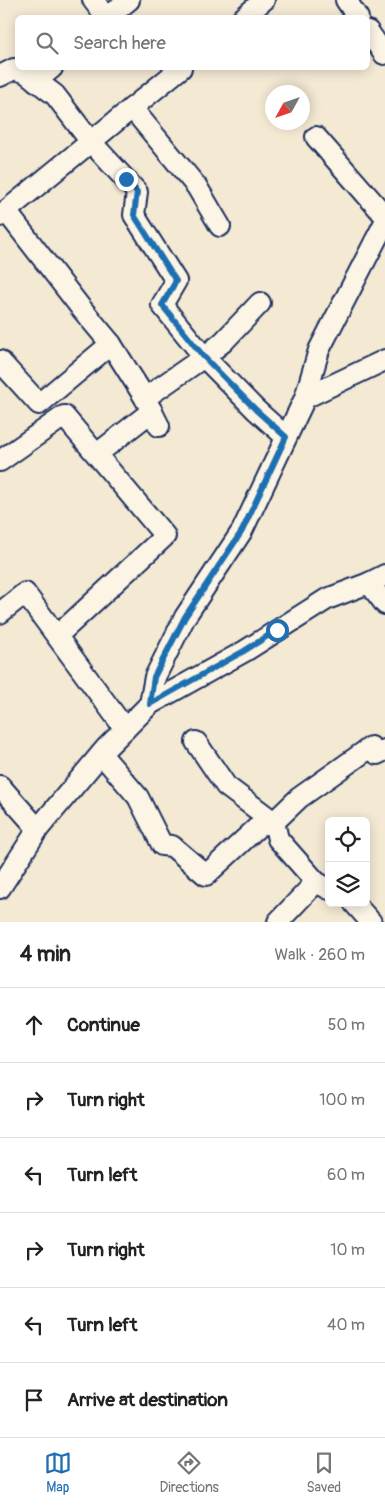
<!DOCTYPE html>
<meta charset="utf-8">
<style>
:root{--surface:#fff;--page:#f2f2f2;--text:#222;--muted:#767676;--line:#e0e0e0;--accent:#1f6fb2}
body{margin:0;font-family:Pangolin,sans-serif;background:var(--page);color:var(--text)}
.controls{position:absolute;right:15px;bottom:15px;display:grid;overflow:hidden;border-radius:8px;box-shadow:0 2px 12px #0003}
.controls button{width:45px;height:45px;display:grid;place-items:center;padding:0;border:0;border-bottom:1px solid var(--line);background:var(--surface);color:var(--text);font:25px sans-serif}
.compass{position:absolute;left:265px;top:85px;width:45px;height:45px;border-radius:50%;background:var(--surface);box-shadow:0 2px 12px #0003;rotate:230deg}
.stop{position:absolute;width:15px;height:15px;margin:-11px;border:4px solid #1f6fb2;border-radius:50%;background:#fff}
.stop.end{background:#1f6fb2;border-color:#fff;box-shadow:0 1px 5px #0008}
.list{margin:0;padding:0;list-style:none}
h2{display:flex;justify-content:space-between;align-items:center;height:65px;margin:0;padding:0 20px;font-size:21px}
h2 small{font-size:16px;font-weight:400;color:var(--muted)}
.list li{display:grid;grid-template-columns:32px 1fr auto;gap:15px;align-items:center;box-sizing:border-box;height:75px;padding:0 20px;border-top:1px solid var(--line)}
.list b{display:block;font-size:19px;white-space:nowrap}
.list em{font-size:16px;font-style:normal;color:var(--muted)}
.icon{flex:none;width:28px;height:28px;fill:none;stroke:currentColor;stroke-width:2;stroke-linecap:round;stroke-linejoin:round}
.map{position:relative;flex:none;width:385px;height:922px;overflow:hidden}
.search{position:absolute;background:var(--surface);box-shadow:0 2px 12px #0003;left:15px;right:15px;top:15px;height:55px;display:flex;align-items:center;gap:12px;box-sizing:border-box;padding:0 18px;border-radius:8px;color:var(--muted);font-size:19px}
.sheet{height:515px;background:var(--surface)}
nav{display:flex;justify-content:space-around;align-items:center;box-sizing:border-box;height:70px;border-top:1px solid var(--line);background:var(--surface);font-size:14px;color:var(--muted)}
nav a{display:grid;justify-items:center;gap:2px}
nav .on{color:var(--accent)}
.map>svg:first-child{display:block}
.lines{fill:none;stroke-linecap:round;stroke-linejoin:round}
.street-casing{stroke:#1b2f5e;stroke-width:24}
.street{stroke:#fcf5e5;stroke-width:20}
.route{stroke:#1f6fb2;stroke-width:6}
</style>
<div class="map">
<svg width="385" height="922" viewBox="0 0 385 922">
<rect width="100%" height="100%" fill="#f4e9d3"/>
<filter id="ink" filterUnits="userSpaceOnUse"><feTurbulence type="fractalNoise" baseFrequency=".02" numOctaves="2"/><feDisplacementMap in="SourceGraphic" scale="10" xChannelSelector="R" yChannelSelector="G"/><feConvolveMatrix kernelMatrix="1 2 1 2 8 2 1 2 1" color-interpolation-filters="sRGB"/></filter>
<g filter="url(#ink)">
<g class="lines">
<defs>
<g id="street">
<path d="M93 0 107 18"/>
<path d="M346 0 358 18"/>
<path d="M107 18 129 0"/>
<path d="M243 18 264 0"/>
<path d="M368 31 384 54"/>
<path d="M0 76 14 69 25 72 55 95 91 142 137 192 134 215 176 281 162 305 204 357 256 410 286 437"/>
<path d="M36 81 52 68"/>
<path d="M132 108 197 187 220 226"/>
<path d="M316 137 385 216"/>
<path d="M6 211 81 308 111 344 145 398 159 426"/>
<path d="M0 216 181 68"/>
<path d="M0 361 39 404 111 344"/>
<path d="M145 398 204 357 223 342 260 303"/>
<path d="M305 398 385 360"/>
<path d="M97 454 152 411"/>
<path d="M0 461 64 416 165 536 57 636"/>
<path d="M369 583 385 604"/>
<path d="M0 613 25 593 125 729"/>
<path d="M150 704 155 677 185 617 242 531 305 398 319 350 385 222"/>
<path d="M196 742 226 786 274 822 278 839 316 882 329 889"/>
<path d="M101 754 138 797 162 845 172 846 206 875 260 825 274 822 299 798 371 747 377 754 385 750"/>
<path d="M0 786 38 829"/>
<path d="M0 888 38 829 106 748 150 704 245 651 327 599 369 583 385 575"/>
<path d="M354 903 371 922"/>
<path d="M278 922 316 882"/>
</g>
</defs>
<use href="#street" class="street-casing"/>
<use href="#street" class="street"/>
</g>
</g>
<g class="lines" filter="url(#ink)">
<path class="route" d="M126 179 137 192 134 215 176 281 162 305 204 357 256 410 286 437 242 531 185 617 154 677 150 704 244 651 277 630"/>
</g>
</svg>
<div class="controls">
<button><svg class="icon" aria-label="locate" viewBox="0 0 24 24"><circle cx="12" cy="12" r="6"/><path d="M12 2v4M12 18v4M2 12h4M18 12h4"/></svg></button>
<button><svg class="icon" aria-label="layers" viewBox="0 0 24 24"><path d="M12 4l9 5-9 5-9-5zM3 14l9 5 9-5"/></svg></button>
</div>
<svg class="compass" viewBox="-18 -18 36 36"><path d="M0-13l5 13h-10z" fill="#e53935"/><path d="M0 13l5-13h-10z" fill="#767676"/></svg>
<div class="stop" style="left:277px;top:630px"></div>
<div class="stop end" style="left:126px;top:179px"></div>
<div class="search"><svg class="icon" aria-label="search" viewBox="0 0 24 24"><circle cx="10" cy="10" r="6"/><path d="M15 15l6 6"/></svg>Search here</div>
</div>
<section class="sheet">
<h2>4 min<small>Walk · 260 m</small></h2>
<ul class="list">
<li><svg class="icon" aria-label="ahead" viewBox="0 0 24 24"><path d="M12 20V5M6 11l6-6 6 6"/></svg><div><b>Continue</b></div><em>50 m</em></li>
<li><svg class="icon" aria-label="right" viewBox="0 0 24 24"><path d="M7 20v-9h11M14 6l5 5-5 5"/></svg><div><b>Turn right</b></div><em>100 m</em></li>
<li><svg class="icon" aria-label="left" viewBox="0 0 24 24"><path d="M17 20v-9H6M10 6l-5 5 5 5"/></svg><div><b>Turn left</b></div><em>60 m</em></li>
<li><svg class="icon" aria-label="right" viewBox="0 0 24 24"><path d="M7 20v-9h11M14 6l5 5-5 5"/></svg><div><b>Turn right</b></div><em>10 m</em></li>
<li><svg class="icon" aria-label="left" viewBox="0 0 24 24"><path d="M17 20v-9H6M10 6l-5 5 5 5"/></svg><div><b>Turn left</b></div><em>40 m</em></li>
<li><svg class="icon" aria-label="arrive" viewBox="0 0 24 24"><path d="M6 21V4h12l-3 4 3 4H6"/></svg><div><b>Arrive at destination</b></div></li>
</ul>
</section>
<nav>
<a class="on"><svg class="icon" aria-label="map" viewBox="0 0 24 24"><path d="M3 6l6-2 6 2 6-2v14l-6 2-6-2-6 2zM9 4v14M15 6v14"/></svg>Map</a>
<a><svg class="icon" aria-label="directions" viewBox="0 0 24 24"><path d="M12 3l9 9-9 9-9-9zM9 14v-3h6M13 9l2 2-2 2"/></svg>Directions</a>
<a><svg class="icon" aria-label="saved" viewBox="0 0 24 24"><path d="M7 4h10v16l-5-4-5 4z"/></svg>Saved</a>
</nav>
